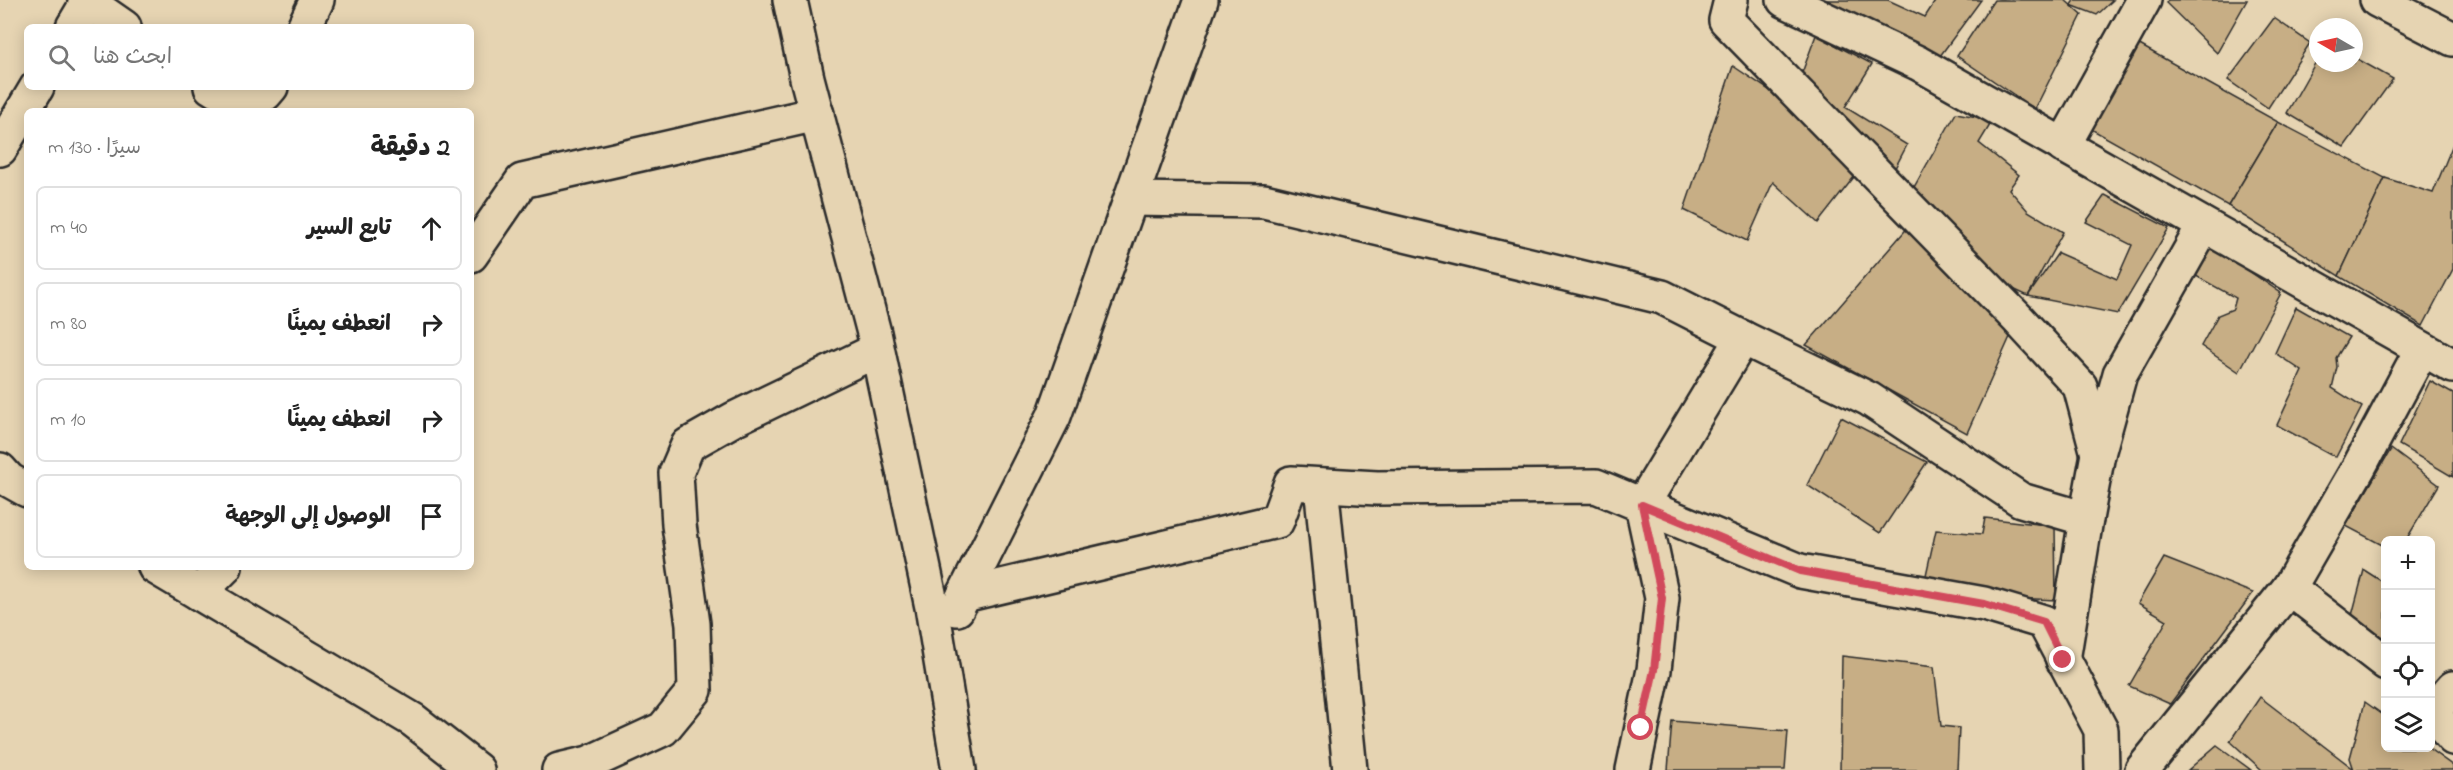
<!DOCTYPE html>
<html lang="ar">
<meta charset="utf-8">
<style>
:root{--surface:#fff;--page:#f6f6f6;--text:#222;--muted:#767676;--line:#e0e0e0}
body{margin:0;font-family:"Indie Flower","Playpen Sans Arabic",sans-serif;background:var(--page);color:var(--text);direction:rtl}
.controls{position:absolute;right:18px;bottom:18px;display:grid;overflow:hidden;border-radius:9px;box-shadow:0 3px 15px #0003}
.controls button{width:54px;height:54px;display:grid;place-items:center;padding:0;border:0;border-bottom:2px solid var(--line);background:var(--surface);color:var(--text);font:30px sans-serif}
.compass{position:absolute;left:2309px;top:18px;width:54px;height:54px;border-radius:50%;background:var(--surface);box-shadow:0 3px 15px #0003;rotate:279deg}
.stop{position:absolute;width:18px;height:18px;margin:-14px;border:4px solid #d1495b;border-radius:50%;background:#fff}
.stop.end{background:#d1495b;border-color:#fff;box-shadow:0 2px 6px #0008}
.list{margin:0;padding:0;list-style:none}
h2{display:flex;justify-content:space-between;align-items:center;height:78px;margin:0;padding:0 24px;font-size:26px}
h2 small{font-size:20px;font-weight:400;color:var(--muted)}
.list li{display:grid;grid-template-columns:39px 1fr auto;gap:18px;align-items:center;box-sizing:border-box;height:84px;margin:0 12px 12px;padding:0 12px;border:2px solid var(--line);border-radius:9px}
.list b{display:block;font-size:22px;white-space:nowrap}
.list em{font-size:20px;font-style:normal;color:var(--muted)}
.icon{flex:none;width:33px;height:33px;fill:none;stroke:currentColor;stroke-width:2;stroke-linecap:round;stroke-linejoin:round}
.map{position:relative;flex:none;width:2453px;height:770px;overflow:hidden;direction:ltr}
.search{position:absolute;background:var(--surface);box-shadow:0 3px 15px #0003;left:24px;top:24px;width:450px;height:66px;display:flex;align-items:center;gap:15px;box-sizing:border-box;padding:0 21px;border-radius:9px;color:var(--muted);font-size:22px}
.panel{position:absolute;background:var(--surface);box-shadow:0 3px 15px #0003;left:24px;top:108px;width:450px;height:462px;border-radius:9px;direction:rtl}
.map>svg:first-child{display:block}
.building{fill:#c7ae85;stroke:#2b2b2b;stroke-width:1.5}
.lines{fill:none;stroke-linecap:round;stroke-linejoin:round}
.street-casing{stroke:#2b2b2b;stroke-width:38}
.street{stroke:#e6d4b2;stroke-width:33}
.route{stroke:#d1495b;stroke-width:8}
</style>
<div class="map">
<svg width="2453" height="770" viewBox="0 0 2453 770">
<rect width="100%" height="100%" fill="#e6d4b2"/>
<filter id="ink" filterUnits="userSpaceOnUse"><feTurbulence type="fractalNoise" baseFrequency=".0167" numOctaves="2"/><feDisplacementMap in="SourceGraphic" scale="12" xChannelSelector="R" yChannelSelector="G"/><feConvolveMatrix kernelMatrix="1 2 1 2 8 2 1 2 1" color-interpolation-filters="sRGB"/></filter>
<g filter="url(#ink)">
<g class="building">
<path d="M1822 0H1888L1925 17 1936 0H1981L1940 56Z"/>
<path d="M1994 0H2065L2082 15 2035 109 1957 56Z"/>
<path d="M2074 0H2113L2097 15 2071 5Z"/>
<path d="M2168 0H2247L2217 53 2166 3Z"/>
<path d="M2274 18 2310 43 2268 108 2228 80Z"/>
<path d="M1816 35 1872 64 1845 107 1907 145 1895 168 1799 81Z"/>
<path d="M2136 43 2278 122 2228 206 2091 129Z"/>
<path d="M2354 57 2393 79 2344 147 2287 113 2318 58V63H2354Z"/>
<path d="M1733 66 1796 108 1865 163 1818 223 1773 182 1747 241 1684 210Z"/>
<path d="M1956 113 1993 120 1979 143 2019 175 2009 189 2028 211 2063 232 2028 296 1998 282 1913 189Z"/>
<path d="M2278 122 2385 178 2339 276 2228 206Z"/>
<path d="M2453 144V269L2423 326 2339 276 2385 178 2433 193Z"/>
<path d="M2105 195 2169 228 2118 314 2028 296 2058 253 2117 279 2132 245 2086 222Z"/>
<path d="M1910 225 2018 319 1967 433 1806 345Z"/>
<path d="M2205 241 2281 293 2239 372 2201 346 2218 315 2233 309 2236 298 2187 271Z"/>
<path d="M2296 307 2349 337 2336 358 2337 367 2332 388 2362 407 2336 457 2277 425 2302 371 2275 353Z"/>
<path d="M2430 381 2453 394V477L2399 445Z"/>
<path d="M1841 417 1927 462 1880 533 1807 485Z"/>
<path d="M2391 449 2439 485 2406 540H2386V547L2346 526Z"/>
<path d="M1985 518 2055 526 2056 600 1922 593 1936 530 1982 534Z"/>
<path d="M2164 558 2253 593 2170 704 2129 686 2167 620 2138 603Z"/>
<path d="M2364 570 2386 584V646L2350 623Z"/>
<path d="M1842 656 1934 667 1941 726 1959 728 1957 770H1840Z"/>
<path d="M2260 697 2355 770H2262L2230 741Z"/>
<path d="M2365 702 2386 717V748H2428L2453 766V770H2354L2350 758Z"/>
<path d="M1672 721 1788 731 1785 770H1668Z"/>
<path d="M2217 745 2251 770H2188Z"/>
</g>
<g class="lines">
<defs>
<g id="street">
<path d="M85 0 124 27"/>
<path d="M790 0 807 78 874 333 932 607 959 770"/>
<path d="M1731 0 1726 20 2018 319 2080 386 2098 454"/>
<path d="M1784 0 1918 63 2453 366"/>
<path d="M2377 0 2453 39"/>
<path d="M73 27 89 0"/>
<path d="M304 27 317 0"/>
<path d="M211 87C226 98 248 98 265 94L271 87"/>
<path d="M2063 146 2144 0"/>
<path d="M0 149 37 87"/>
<path d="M1131 199 1264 201 1662 297 1743 338 1642 505 1662 598 1654 670 1633 770"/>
<path d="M471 255 522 181 817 114"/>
<path d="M1743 338 1869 399 2021 500 2086 519 2063 660"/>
<path d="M0 470 9 480 27 490"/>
<path d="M1321 485 1350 770"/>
<path d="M2086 519 2098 454 2120 374 2204 226"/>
<path d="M155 567 413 720 477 770"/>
<path d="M2289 588 2359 467 2422 349"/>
<path d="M199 593 225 567"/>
<path d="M964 595 1277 521 1291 483 1377 488 1596 486 1800 571 1984 604 2044 622 2101 730 2102 770"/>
<path d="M957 609 1054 416 1201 0"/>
<path d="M2430 711 2453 738"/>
<path d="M2432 712 2453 688"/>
<path d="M559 770 589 763 663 729 695 690 693 624 679 525 676 473 688 445 734 419 877 350"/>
<path d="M2142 770 2289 588 2386 663"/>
</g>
</defs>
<use href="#street" class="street-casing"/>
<use href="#street" class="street"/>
</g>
</g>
<g class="lines" filter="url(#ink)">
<path class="route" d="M1641 728 1654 670 1662 598 1642 505 1800 571 1984 604 2044 622 2063 660"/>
</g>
</svg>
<div class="controls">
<button>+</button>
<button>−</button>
<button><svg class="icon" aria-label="locate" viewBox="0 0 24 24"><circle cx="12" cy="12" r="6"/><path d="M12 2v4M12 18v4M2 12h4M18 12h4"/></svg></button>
<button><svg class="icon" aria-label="layers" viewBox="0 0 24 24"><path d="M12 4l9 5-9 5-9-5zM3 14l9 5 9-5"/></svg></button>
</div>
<svg class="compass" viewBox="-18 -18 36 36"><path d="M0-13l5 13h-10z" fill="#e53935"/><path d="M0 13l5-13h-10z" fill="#767676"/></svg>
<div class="stop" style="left:1641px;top:728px"></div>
<div class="stop end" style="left:2063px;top:660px"></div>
<div class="search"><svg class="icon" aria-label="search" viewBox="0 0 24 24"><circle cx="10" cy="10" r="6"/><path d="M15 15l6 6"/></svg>ابحث هنا</div>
<section class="panel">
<h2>2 دقيقة<small>سيرًا · 130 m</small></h2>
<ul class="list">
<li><svg class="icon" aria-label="ahead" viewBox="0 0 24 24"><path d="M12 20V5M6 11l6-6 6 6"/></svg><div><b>تابع السير</b></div><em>40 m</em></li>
<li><svg class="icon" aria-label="right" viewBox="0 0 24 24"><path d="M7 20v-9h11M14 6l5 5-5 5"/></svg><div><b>انعطف يمينًا</b></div><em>80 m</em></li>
<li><svg class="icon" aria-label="right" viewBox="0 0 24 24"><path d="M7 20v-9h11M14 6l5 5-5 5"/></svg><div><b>انعطف يمينًا</b></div><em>10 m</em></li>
<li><svg class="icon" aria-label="arrive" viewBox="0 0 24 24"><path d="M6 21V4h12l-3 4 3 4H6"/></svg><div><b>الوصول إلى الوجهة</b></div></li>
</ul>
</section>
</div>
